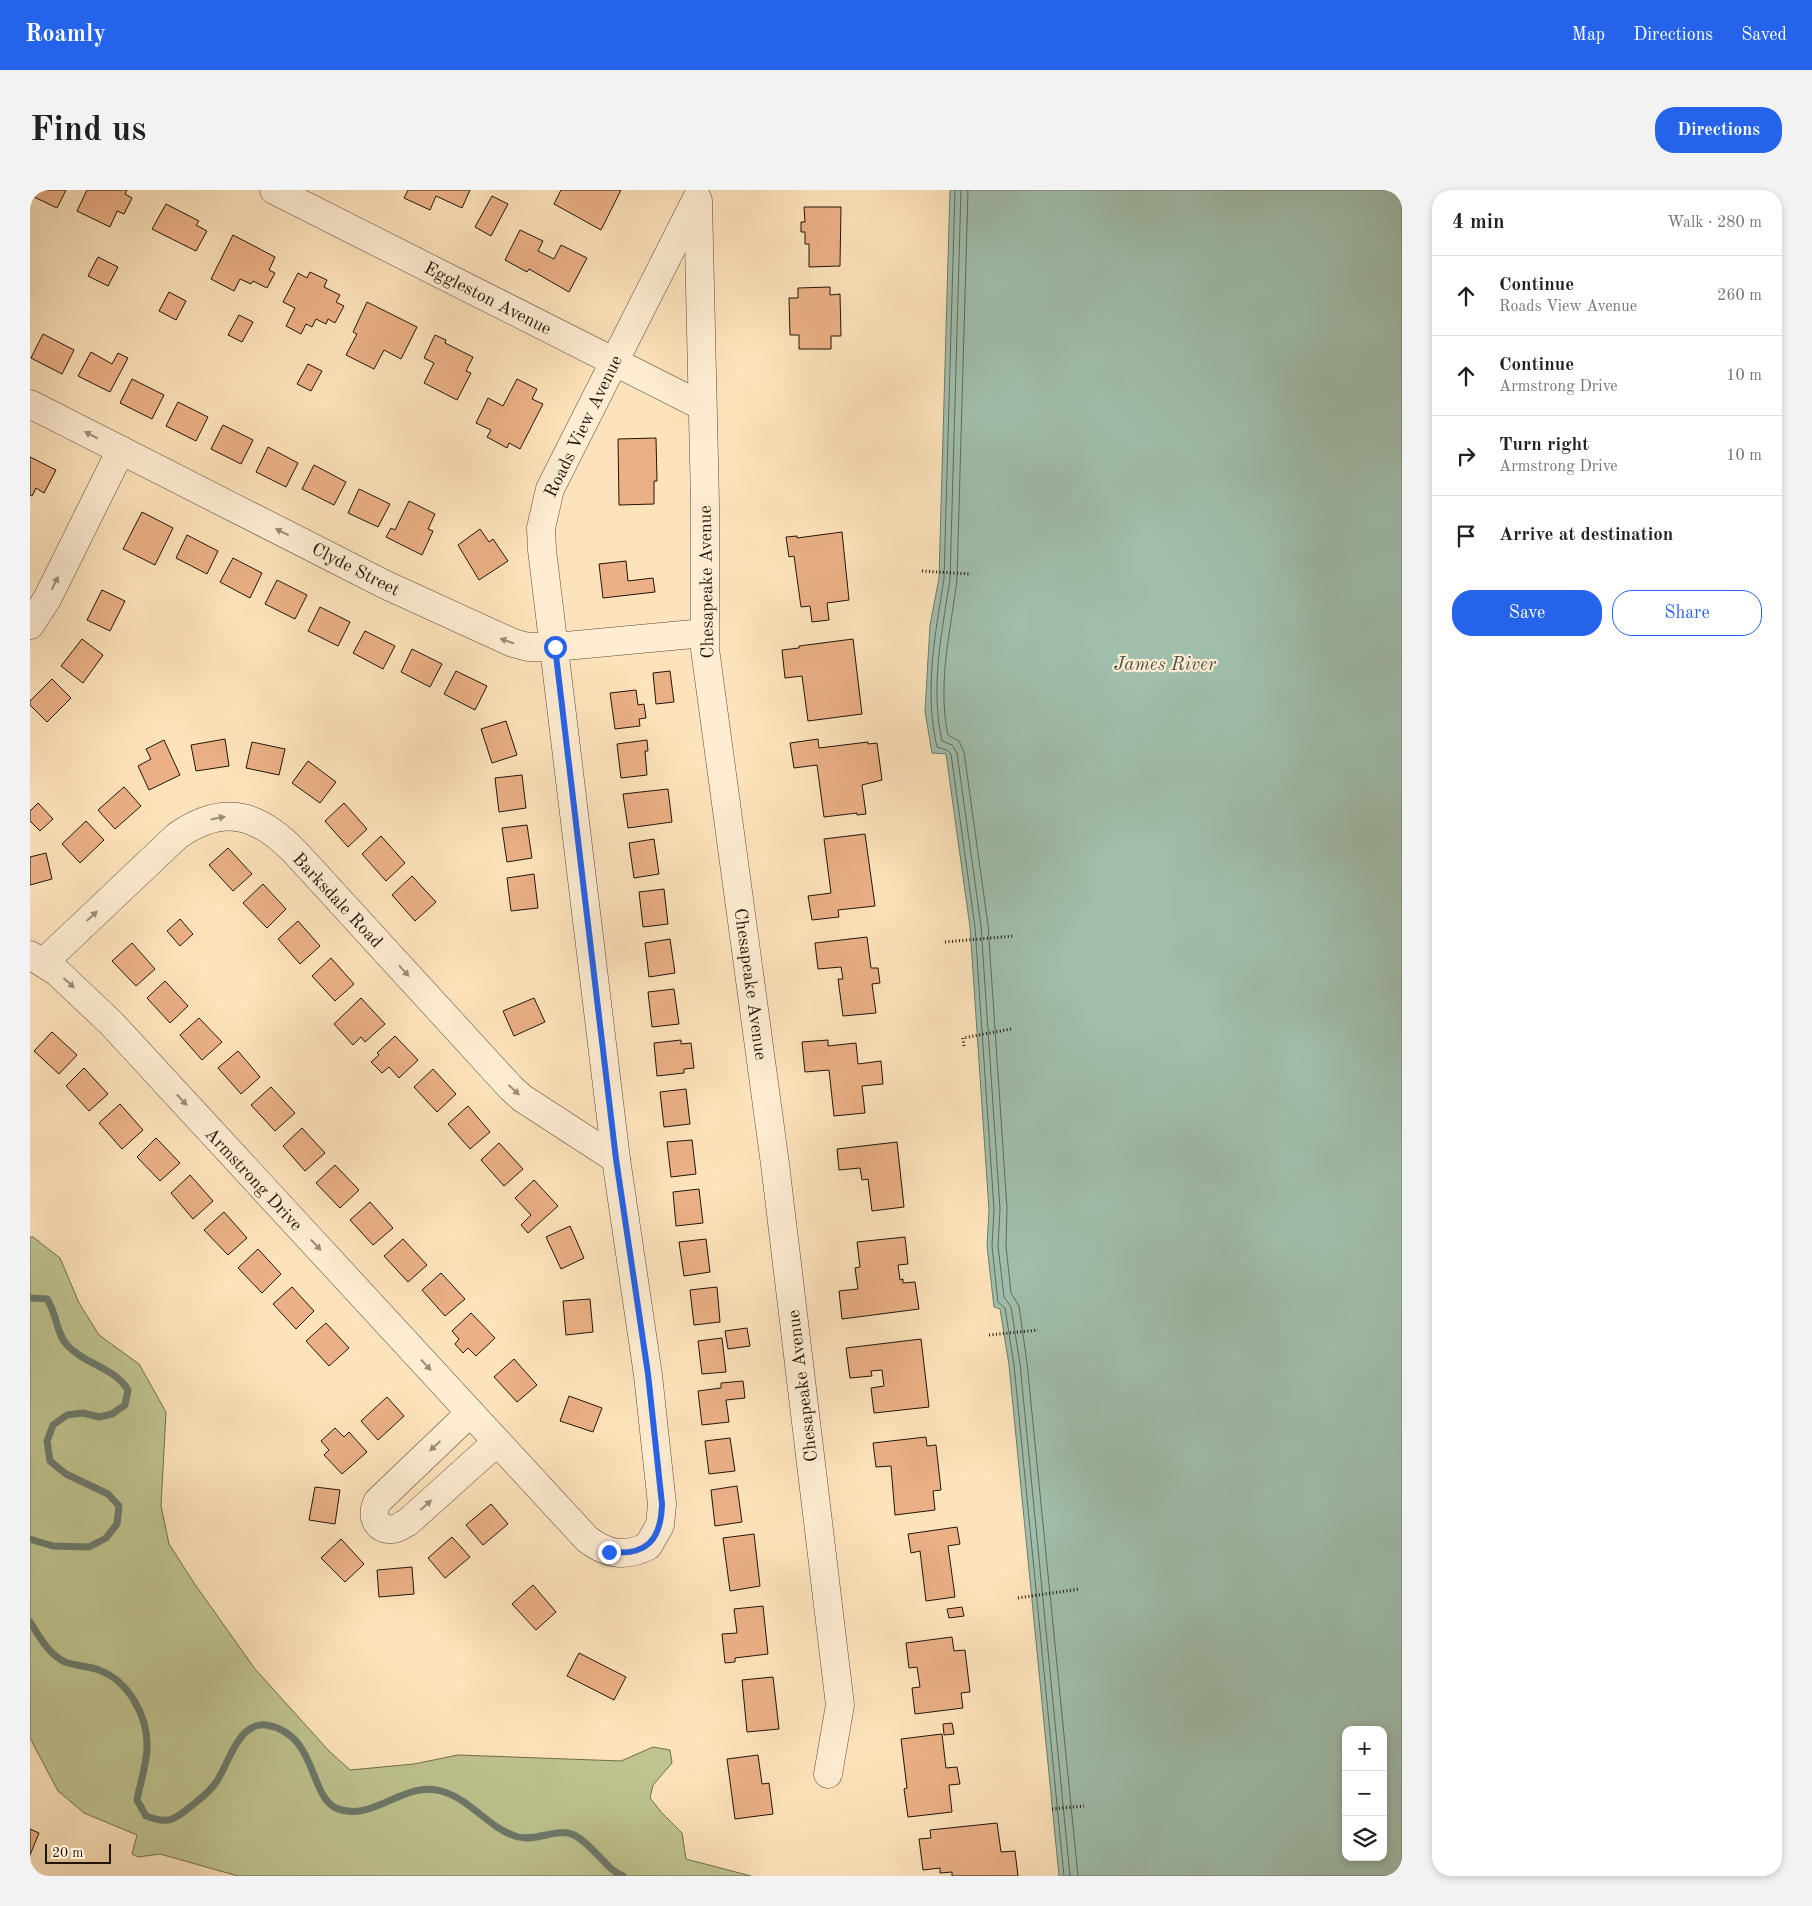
<!DOCTYPE html>
<meta charset="utf-8">
<style>
:root{--surface:#fff;--page:#f2f2f2;--text:#202124;--muted:#757577;--line:#e0e0e0;--accent:#2563eb}
body{margin:0;font-family:"Old Standard TT",serif;background:var(--page);color:var(--text)}
.controls{position:absolute;right:15px;bottom:15px;display:grid;overflow:hidden;border-radius:10px;box-shadow:0 2px 8px #0003}
.controls button{width:45px;height:45px;display:grid;place-items:center;padding:0;border:0;border-bottom:1px solid var(--line);background:var(--surface);color:var(--text);font:25px sans-serif}
.scale{position:absolute;left:15px;bottom:12px;width:66px;box-sizing:border-box;padding-left:5px;border:2px solid #20150b;border-top:0;font-size:14px;line-height:18px;white-space:nowrap;color:#20150b;-webkit-text-stroke:4px #feedd3;paint-order:stroke}
.stop{position:absolute;width:15px;height:15px;margin:-11px;border:4px solid #2563eb;border-radius:50%;background:#fff}
.stop.end{background:#2563eb;border-color:#fff;box-shadow:0 1px 5px #0008}
.list{margin:0;padding:0;list-style:none}
h2{display:flex;justify-content:space-between;align-items:center;height:65px;margin:0;padding:0 20px;font-size:21px}
h2 small{font-size:16px;font-weight:400;color:var(--muted)}
.list li{display:grid;grid-template-columns:32px 1fr auto;gap:15px;align-items:center;box-sizing:border-box;height:80px;padding:0 20px;border-top:1px solid var(--line)}
.list b{display:block;font-size:19px;white-space:nowrap}
.list p{margin:0;font-size:16px;white-space:nowrap;color:var(--muted)}
.list em{font-size:16px;font-style:normal;color:var(--muted)}
.actions{display:flex;gap:10px;padding:15px 20px}
.actions a{flex:1;padding:11px 0;border:1px solid var(--accent);border-radius:20px;text-align:center;font-size:18px;color:var(--accent)}
.actions .main{background:var(--accent);color:#fff}
.icon{flex:none;width:28px;height:28px;fill:none;stroke:currentColor;stroke-width:2;stroke-linecap:round;stroke-linejoin:round}
.map{position:relative;flex:none;width:1372px;height:1686px;overflow:hidden;border-radius:20px}
header{display:flex;align-items:center;gap:30px;box-sizing:border-box;height:70px;padding:0 25px;background:var(--accent);color:#fff}
header strong{font-size:24px}
nav{display:flex;gap:28px;margin-inline-start:auto;font-size:18px}
.intro{display:flex;align-items:center;justify-content:space-between;box-sizing:border-box;height:120px;padding:0 30px}
h1{margin:0;font-size:35px}
.button{padding:12px 22px;border-radius:20px;background:var(--accent);color:#fff;font-size:18px;font-weight:700}
main{display:flex;gap:30px;padding:0 30px}
aside{flex:1;background:var(--surface);border-radius:20px;box-shadow:0 2px 8px #0003}
.map>svg:first-child{display:block}
.green{fill:#bfc490;stroke:#706c4e}
.water{fill:#a0beac;stroke:#6d7a6c;fill-rule:evenodd}
.lines{fill:none;stroke-linecap:round;stroke-linejoin:round}
.shore{stroke:#606a5c;stroke-width:1}
.stream{stroke:#6d7a6c;stroke-width:7}
.building{fill:#ebb085;stroke:#20150b}
.minor-casing{stroke:#574837;stroke-width:29}
.path{stroke:#20150b;stroke-width:3;stroke-dasharray:1 2.5;stroke-linecap:butt}
.minor{stroke:#feedd3;stroke-width:28}
.oneway{fill:#9a8c79}
.route{stroke:#2563eb;stroke-width:6}
.labels{text-anchor:middle;stroke-width:4.5;stroke-linejoin:round;paint-order:stroke}
.street-label{font-size:18px;fill:#20150b;stroke:#feedd3}
.water-label{font-size:19px;font-style:italic;fill:#4d5043;stroke:#feedd3}
</style>
<header>
<strong>Roamly</strong>
<nav><a>Map</a><a>Directions</a><a>Saved</a></nav>
</header>
<div class="intro"><h1>Find us</h1><a class="button">Directions</a></div>
<main>
<div class="map">
<svg width="1372" height="1686" viewBox="0 0 1372 1686">
<rect width="100%" height="100%" fill="#fde3bb"/>
<filter id="stains"><feTurbulence type="fractalNoise" baseFrequency=".004" numOctaves="4"/><feColorMatrix values="0 0 0 0 .2 0 0 0 0 .09 0 0 0 0 .02 0 0 0 .5 -.17"/></filter>
<radialGradient id="worn" r=".72"><stop offset=".6" stop-color="#630" stop-opacity="0"/><stop offset="1" stop-color="#630" stop-opacity=".3"/></radialGradient>
<path class="green" d="M0 1047H3L30 1068 49 1113 69 1145 109 1174 136 1222 131 1316 139 1354 164 1393 225 1479 299 1561 320 1580 384 1574 428 1565 591 1571 623 1557 640 1560 642 1573 623 1595 620 1608 631 1622 652 1643 656 1669 721 1686H208L130 1664 108 1667 102 1664 107 1645 54 1623 28 1601 0 1548Z"/>
<path class="water" d="M920 0H1372V1686H1029L979 1175 970 1119 964 1117 957 1056 959 1020 940 737 916 564 902 563 895 521 900 435 909 388ZM1316 1540H1353V1667H1316Z"/>
<g class="lines">
<g class="shore">
<path d="M925 0 914 389C905 445 894 501 907 557L917 560 921 564 945 737 964 1019 962 1056 968 1112 975 1118 984 1175 1034 1686"/>
<path d="M931 0 920 389C912 442 900 497 912 551L922 555 927 563 951 736 970 1019 968 1056 974 1107 981 1117 990 1174 1040 1686"/>
<path d="M938 0 927 389C921 440 907 493 918 545L929 551 934 562 958 735 977 1018 976 1056 981 1103 989 1116 997 1173 1048 1686"/>
</g>
<g class="stream">
<path d="M0 1108 17 1109C27 1124 26 1143 37 1155 54 1174 84 1177 98 1200L95 1215 82 1224 69 1227 53 1223 37 1225 23 1235 17 1251 20 1271 36 1284 78 1304 89 1316 87 1334 76 1348 59 1357 23 1356 0 1349"/>
<path d="M0 1432C9 1446 19 1465 35 1472 46 1476 58 1476 69 1480 99 1491 118 1527 117 1557 117 1574 110 1593 107 1610L116 1626C137 1634 143 1631 160 1617 170 1609 180 1602 187 1591 199 1573 208 1532 236 1535 287 1543 279 1606 306 1618 342 1634 373 1590 411 1601 441 1609 459 1639 488 1647 506 1652 528 1637 544 1645 564 1655 575 1679 593 1686"/>
</g>
</g>
<g class="building">
<path d="M0 0H36L27 18 0 5Z"/>
<path d="M57 0H97L95 4 102 8 94 24 87 21 80 37 47 21Z"/>
<path d="M378 0H440L432 18 406 6 400 20 374 8Z"/>
<path d="M531 0H591L571 40 524 14Z"/>
<path d="M462 6 478 14 461 46 445 37Z"/>
<path d="M136 14 169 31 166 35 177 41 166 61 122 39Z"/>
<path d="M774 17H811L810 76 779 77V54H775V42H771V32H775Z"/>
<path d="M490 40 513 51 508 61 524 69 531 55 557 68 539 102 499 79 497 82 475 70Z"/>
<path d="M203 45 245 67 239 80 245 83 237 98 223 91 221 94 210 89 204 101 181 89Z"/>
<path d="M68 67 88 77 78 96 58 86Z"/>
<path d="M280 82 297 90 294 97 310 105 306 112 314 116 305 133 298 129 296 134 286 129 282 137 276 134 271 144 256 136 265 118 253 112 268 83 277 88Z"/>
<path d="M800 97V105L810 104 811 146H801V159H769V145H760L759 108H768V98Z"/>
<path d="M139 102 156 111 146 130 129 121Z"/>
<path d="M337 112 387 137 371 169 354 160 344 179 316 165 327 144 323 142Z"/>
<path d="M209 125 223 132 212 152 198 145Z"/>
<path d="M13 144 44 160 32 184 1 168Z"/>
<path d="M405 145 416 150 415 153 443 167 436 181 441 183 427 210 394 193 404 173 394 168Z"/>
<path d="M61 162 82 174 88 163 98 168 80 202 48 186Z"/>
<path d="M278 174 292 181 281 201 267 194Z"/>
<path d="M102 189 134 205 122 229 90 213Z"/>
<path d="M487 189 507 199 502 209 513 214 490 259 479 253 477 258 457 247 461 240 446 233 458 208 473 216Z"/>
<path d="M148 212 178 227 166 251 136 236Z"/>
<path d="M193 235 223 250 211 274 181 259Z"/>
<path d="M626 248 627 291H624V314L589 315 588 249Z"/>
<path d="M238 257 268 273 256 297 226 282Z"/>
<path d="M0 267 26 280 14 303 6 298 2 306 0 305Z"/>
<path d="M284 275 316 292 304 315 272 299Z"/>
<path d="M329 299 360 314 348 337 318 323Z"/>
<path d="M379 311 405 324 398 339 403 341 392 365 356 347 361 338 365 340Z"/>
<path d="M112 322 143 338 125 375 93 359Z"/>
<path d="M450 339 459 352 463 349 478 371 449 390 428 355Z"/>
<path d="M812 342 819 410 797 413 799 430 782 432 780 416 771 417 764 366 759 367 756 347 767 346V348Z"/>
<path d="M157 345 188 361 177 384 146 368Z"/>
<path d="M203 368 232 383 220 408 190 392Z"/>
<path d="M596 371 598 391 623 388 625 402 573 408 569 374Z"/>
<path d="M247 390 277 405 265 429 235 414Z"/>
<path d="M72 400 95 411 80 441 57 430Z"/>
<path d="M290 417 320 432 308 456 278 441Z"/>
<path d="M335 441 365 456 353 479 323 463Z"/>
<path d="M52 449 73 465 53 493 31 476Z"/>
<path d="M823 449 832 524 778 531 772 486 755 488 752 460 769 458V456Z"/>
<path d="M382 459 412 474 400 497 371 482Z"/>
<path d="M426 481 457 496 445 520 414 504Z"/>
<path d="M640 481 644 512 626 514 623 483Z"/>
<path d="M22 489 41 508 17 532 0 515V511Z"/>
<path d="M606 500 608 515 614 514 616 528 609 529 610 536 585 539 580 503Z"/>
<path d="M476 531 487 565 462 573 451 539Z"/>
<path d="M195 549 199 576 166 581 161 555Z"/>
<path d="M788 549 789 558 838 552V554L847 553 852 590 832 595 836 624 827 625V623L794 627 787 575 764 578 760 553Z"/>
<path d="M134 550 150 585 119 600 108 576 121 569 116 559Z"/>
<path d="M617 550 618 561H615L617 585 591 588 587 554Z"/>
<path d="M222 552 255 559 249 585 216 578Z"/>
<path d="M278 571 306 592 290 613 262 593Z"/>
<path d="M492 585 496 618 469 622 465 588Z"/>
<path d="M94 597 111 616 85 639 68 620Z"/>
<path d="M638 599 642 632 598 638 593 604Z"/>
<path d="M8 613 23 629 10 641 0 631V621Z"/>
<path d="M314 613 337 639 318 657 295 631Z"/>
<path d="M56 631 74 650 50 673 32 654Z"/>
<path d="M497 635 502 668 477 672 472 638Z"/>
<path d="M835 644 845 716 808 720 809 727 782 730 778 706 801 703 794 649Z"/>
<path d="M351 646 375 673 356 691 332 664Z"/>
<path d="M624 649 629 684 604 688 599 653Z"/>
<path d="M198 658 222 684 203 701 179 675Z"/>
<path d="M16 663 22 689 0 695V667Z"/>
<path d="M504 684 508 718 481 721 477 688Z"/>
<path d="M382 686 406 712 385 731 362 705Z"/>
<path d="M233 694 256 719 237 738 213 713Z"/>
<path d="M634 699 638 734 613 737 609 702Z"/>
<path d="M150 729 163 744 150 756 137 741Z"/>
<path d="M268 731 290 756 270 774 248 749Z"/>
<path d="M837 747 841 778H848L850 793 842 794 846 823 813 826 808 789H813L811 777 788 779 785 753Z"/>
<path d="M640 749 645 783 619 787 615 753Z"/>
<path d="M102 753 125 779 106 796 82 771Z"/>
<path d="M301 768 324 794 305 811 282 786Z"/>
<path d="M135 791 158 816 140 833 117 808Z"/>
<path d="M644 799 649 834 622 837 618 802Z"/>
<path d="M331 808 355 834 335 852 331 847 323 855 304 834Z"/>
<path d="M504 808 515 832 484 846 473 821Z"/>
<path d="M169 828 192 852 172 870 150 845Z"/>
<path d="M22 842 47 865 29 884 4 861Z"/>
<path d="M365 846 388 870 369 888 359 877 352 883 341 872 349 865 347 863Z"/>
<path d="M651 850V854L661 853 664 878 654 879V883L627 886 624 853Z"/>
<path d="M798 850V856L826 853 828 874 851 871 853 894 832 896 835 923 804 926 799 880 775 882 772 852Z"/>
<path d="M208 861 230 887 211 904 188 878Z"/>
<path d="M54 878 78 904 59 921 36 896Z"/>
<path d="M403 879 426 904 407 922 384 897Z"/>
<path d="M241 897 265 923 245 941 221 915Z"/>
<path d="M656 899 660 934 634 937 630 902Z"/>
<path d="M90 914 113 940 92 959 69 933Z"/>
<path d="M438 916 460 942 440 959 418 934Z"/>
<path d="M272 938 295 963 275 981 253 956Z"/>
<path d="M126 948 150 973 130 991 107 967Z"/>
<path d="M662 950 666 984 641 987 637 952Z"/>
<path d="M867 952 874 1017 842 1021 838 989 832 990 830 978 809 980 807 959Z"/>
<path d="M469 953 493 979 474 996 451 970Z"/>
<path d="M305 975 329 1000 310 1018 286 993Z"/>
<path d="M160 985 183 1011 163 1029 141 1003Z"/>
<path d="M504 990 528 1016 498 1043 491 1035 501 1025 485 1008Z"/>
<path d="M669 999 673 1033 646 1036 643 1002Z"/>
<path d="M340 1012 363 1038 343 1055 320 1030Z"/>
<path d="M194 1022 217 1048 198 1065 174 1040Z"/>
<path d="M540 1036 554 1068 531 1079 516 1047Z"/>
<path d="M875 1047 878 1074 868 1075 870 1090 873 1089V1093L885 1092 889 1119 812 1129 809 1101 828 1099 825 1078 830 1077 827 1052Z"/>
<path d="M373 1049 397 1075 378 1092 354 1066Z"/>
<path d="M676 1049 680 1082 654 1086 649 1052Z"/>
<path d="M228 1059 251 1084 232 1103 208 1078Z"/>
<path d="M411 1083 435 1109 415 1126 392 1100Z"/>
<path d="M262 1097 284 1121 266 1139 243 1114Z"/>
<path d="M687 1097 690 1132 664 1135 660 1100Z"/>
<path d="M560 1109 563 1142 536 1145 533 1111Z"/>
<path d="M441 1123 465 1148 446 1166 438 1158 433 1163 425 1154 429 1149 422 1141Z"/>
<path d="M296 1133 319 1158 299 1176 276 1151Z"/>
<path d="M717 1138 720 1156 698 1159 695 1141Z"/>
<path d="M692 1148 696 1182 672 1184 668 1151Z"/>
<path d="M891 1149 899 1217 844 1223 841 1198 854 1196 852 1180 841 1181 842 1186 820 1188 816 1158Z"/>
<path d="M484 1169 507 1195 487 1212 464 1187Z"/>
<path d="M713 1191 715 1208 696 1210 699 1232 672 1235 668 1201 691 1198V1193Z"/>
<path d="M539 1206 572 1218 563 1242 530 1231Z"/>
<path d="M357 1207 374 1226 348 1250 331 1231Z"/>
<path d="M305 1238 314 1247 319 1242 337 1262 312 1284 294 1265 299 1260 291 1251Z"/>
<path d="M896 1247 897 1256 906 1255 911 1300 903 1301 905 1320 865 1325 861 1276 846 1277 843 1253Z"/>
<path d="M700 1248 705 1281 679 1284 675 1251Z"/>
<path d="M707 1296 712 1332 685 1336 681 1300Z"/>
<path d="M285 1297 310 1300 305 1334 279 1330Z"/>
<path d="M461 1314 478 1334 453 1355 436 1335Z"/>
<path d="M927 1337 930 1354 918 1356 925 1407 896 1411 890 1361 881 1363 878 1344Z"/>
<path d="M724 1344 730 1396 700 1401 693 1348Z"/>
<path d="M422 1347 440 1367 415 1388 398 1368Z"/>
<path d="M311 1349 334 1374 315 1392 291 1368Z"/>
<path d="M382 1377 384 1404 349 1407 347 1380Z"/>
<path d="M503 1395 526 1422 506 1440 482 1414Z"/>
<path d="M733 1416 738 1464 705 1468V1472L695 1473 692 1444 707 1443 704 1419Z"/>
<path d="M932 1417 934 1426 919 1428 917 1419Z"/>
<path d="M922 1447 924 1461 935 1460 940 1502 931 1503 933 1518 885 1524 882 1498 890 1497 887 1477 879 1478 876 1453Z"/>
<path d="M549 1463 596 1487 584 1510 537 1486Z"/>
<path d="M743 1487 749 1539 717 1542 712 1490Z"/>
<path d="M922 1533 924 1544 914 1545 913 1534Z"/>
<path d="M912 1544 916 1578 927 1577 930 1594 919 1595 922 1622 878 1627 874 1599 877 1598 871 1549Z"/>
<path d="M728 1565 732 1594 739 1593 743 1624 705 1629 697 1569Z"/>
<path d="M967 1633 971 1662 985 1661 988 1686H922V1682L910 1683V1678L893 1680 889 1649 901 1648 900 1640Z"/>
<path d="M0 1639 9 1643 0 1665Z"/>
</g>
<g class="lines">
<defs>
<g id="minor">
<path d="M244 0 672 216"/>
<path d="M668 11 675 313V459L745 974 810 1515 798 1584"/>
<path d="M0 214 356 395 483 453 498 457H525L674 443"/>
<path d="M0 435 17 409 91 260"/>
<path d="M0 765 27 782 81 833 557 1349C576 1364 595 1368 618 1356L630 1335 632 1314 618 1185 586 969 512 360 511 338 520 299 667 8"/>
<path d="M14 772 147 646C193 614 227 623 265 662L481 898 492 908 586 969"/>
<path d="M440 1223 348 1311C339 1326 348 1344 367 1338 370 1337 374 1334 378 1332L467 1252"/>
</g>
</defs>
<use href="#minor" class="minor-casing"/>
<g class="path">
<path d="M892 381 940 384"/>
<path d="M915 752 984 746"/>
<path d="M934 856 933 848 981 839"/>
<path d="M959 1145 1008 1140"/>
<path d="M988 1408 1050 1399"/>
<path d="M1022 1619 1054 1616"/>
</g>
<use href="#minor" class="minor"/>
</g>
<defs><path id="oneway-solid" d="M-6-.8H1V-3.2L6.5 0L1 3.2V.8H-6Z" transform="scale(1.25)"/></defs>
<g class="oneway">
<use href="#oneway-solid" transform="translate(61 245) rotate(-153)"/>
<use href="#oneway-solid" transform="translate(252 342) rotate(-153)"/>
<use href="#oneway-solid" transform="translate(25 393) rotate(-64)"/>
<use href="#oneway-solid" transform="translate(477 451) rotate(-160)"/>
<use href="#oneway-solid" transform="translate(188 628) rotate(-11)"/>
<use href="#oneway-solid" transform="translate(62 726) rotate(-43)"/>
<use href="#oneway-solid" transform="translate(374 781) rotate(48)"/>
<use href="#oneway-solid" transform="translate(39 793) rotate(42)"/>
<use href="#oneway-solid" transform="translate(484 900) rotate(43)"/>
<use href="#oneway-solid" transform="translate(152 910) rotate(47)"/>
<use href="#oneway-solid" transform="translate(286 1055) rotate(47)"/>
<use href="#oneway-solid" transform="translate(396 1175) rotate(47)"/>
<use href="#oneway-solid" transform="translate(405 1256) rotate(137)"/>
<use href="#oneway-solid" transform="translate(396 1315) rotate(-42)"/>
</g>
<g class="lines">
<path class="route" d="M525 457 586 969 618 1184 632 1314C631 1351 616 1366 579 1362"/>
</g>
<g class="labels">
<g class="street-label">
<text transform="translate(458 108) rotate(27)" y="6">Eggleston Avenue</text>
<text transform="translate(553 236) rotate(-64)" y="6">Roads View Avenue</text>
<text transform="translate(326 379) rotate(27)" y="6">Clyde Street</text>
<text transform="translate(676 392) rotate(-91)" y="6">Chesapeake Avenue</text>
<text transform="translate(308 710) rotate(47)" y="6">Barksdale Road</text>
<text transform="translate(721 794) rotate(82)" y="6">Chesapeake Avenue</text>
<text transform="translate(224 989) rotate(47)" y="6">Armstrong Drive</text>
<text transform="translate(772 1196) rotate(-97)" y="6">Chesapeake Avenue</text>
</g>
<g class="water-label">
<text x="1135" y="480">James River</text>
</g>
</g>
<rect width="100%" height="100%" filter="url(#stains)"/>
<rect width="100%" height="100%" fill="url(#worn)"/>
</svg>
<div class="controls">
<button>+</button>
<button>−</button>
<button><svg class="icon" aria-label="layers" viewBox="0 0 24 24"><path d="M12 4l9 5-9 5-9-5zM3 14l9 5 9-5"/></svg></button>
</div>
<div class="scale">20 m</div>
<div class="stop" style="left:525px;top:457px"></div>
<div class="stop end" style="left:579px;top:1362px"></div>
</div>
<aside>
<h2>4 min<small>Walk · 280 m</small></h2>
<ul class="list">
<li><svg class="icon" aria-label="ahead" viewBox="0 0 24 24"><path d="M12 20V5M6 11l6-6 6 6"/></svg><div><b>Continue</b><p>Roads View Avenue</p></div><em>260 m</em></li>
<li><svg class="icon" aria-label="ahead" viewBox="0 0 24 24"><path d="M12 20V5M6 11l6-6 6 6"/></svg><div><b>Continue</b><p>Armstrong Drive</p></div><em>10 m</em></li>
<li><svg class="icon" aria-label="right" viewBox="0 0 24 24"><path d="M7 20v-9h11M14 6l5 5-5 5"/></svg><div><b>Turn right</b><p>Armstrong Drive</p></div><em>10 m</em></li>
<li><svg class="icon" aria-label="arrive" viewBox="0 0 24 24"><path d="M6 21V4h12l-3 4 3 4H6"/></svg><div><b>Arrive at destination</b></div></li>
</ul>
<div class="actions"><a class="main">Save</a><a>Share</a></div>
</aside>
</main>
